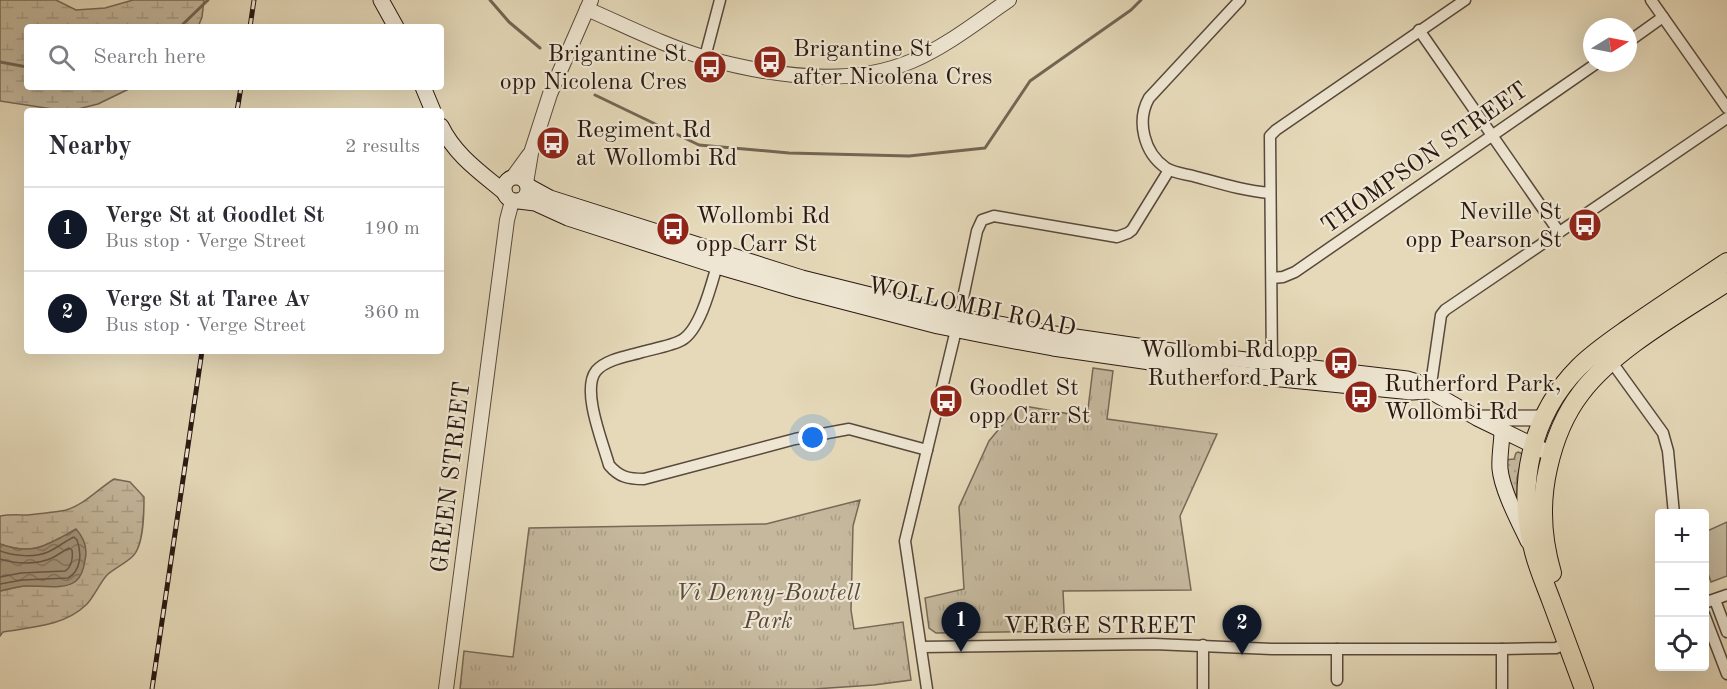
<!DOCTYPE html>
<meta charset="utf-8">
<style>
:root{--surface:#fff;--page:#f2f2f3;--text:#2b2b33;--muted:#7c7c81;--line:#e1e1e2;--accent:#111827}
body{margin:0;font-family:"Old Standard TT",serif;background:var(--page);color:var(--text)}
.controls{position:absolute;right:18px;bottom:18px;display:grid;overflow:hidden;border-radius:6px;box-shadow:0 6px 24px #0002}
.controls button{width:54px;height:54px;display:grid;place-items:center;padding:0;border:0;border-bottom:2px solid var(--line);background:var(--surface);color:var(--text);font:30px sans-serif}
.compass{position:absolute;left:1583px;top:18px;width:54px;height:54px;border-radius:50%;background:var(--surface);box-shadow:0 6px 24px #0002;rotate:80deg}
.you{position:absolute;left:813px;top:438px;width:21px;height:21px;margin:-15px;border:4px solid #fff;border-radius:50%;background:#1a73e8;box-shadow:0 0 0 9px #1a73e833}
.badge{display:grid;place-items:center;width:39px;height:39px;border-radius:50%;background:var(--accent);color:#fff;font-size:20px;font-weight:700}
.pin{position:absolute;translate:-50% -50px;filter:drop-shadow(0 2px 3px #0008)}
.pin::after{content:'';position:absolute;top:32px;width:21px;height:18px;background:inherit;clip-path:polygon(0 0,100% 0,50% 100%)}
.list{margin:0;padding:0;list-style:none}
h2{display:flex;justify-content:space-between;align-items:center;height:78px;margin:0;padding:0 24px;font-size:26px}
h2 small{font-size:20px;font-weight:400;color:var(--muted)}
.list li{display:grid;grid-template-columns:39px 1fr auto;gap:18px;align-items:center;box-sizing:border-box;height:84px;padding:0 24px;border-top:2px solid var(--line)}
.list b{display:block;font-size:22px;white-space:nowrap}
.list p{margin:0;font-size:20px;white-space:nowrap;color:var(--muted)}
.list em{font-size:20px;font-style:normal;color:var(--muted)}
.icon{flex:none;width:33px;height:33px;fill:none;stroke:currentColor;stroke-width:2;stroke-linecap:round;stroke-linejoin:round}
.map{position:relative;flex:none;width:1727px;height:689px;overflow:hidden}
.search{position:absolute;background:var(--surface);box-shadow:0 6px 24px #0002;left:24px;top:24px;width:420px;height:66px;display:flex;align-items:center;gap:15px;box-sizing:border-box;padding:0 21px;border-radius:6px;color:var(--muted);font-size:22px}
.panel{position:absolute;background:var(--surface);box-shadow:0 6px 24px #0002;left:24px;top:108px;width:420px;height:246px;border-radius:6px}
.map>svg:first-child{display:block}
.grass{fill:url(#grass-dots);stroke:#776858;stroke-width:1.5}
.wetland{fill:url(#wetland-marsh);stroke:#776858;stroke-width:1.5}
.park{fill:url(#park-tufts);stroke:#776858;stroke-width:1.5}
.pitch{fill:#c5b89d;stroke:#776858;stroke-width:1.5}
.water{fill:url(#water-waves);stroke:#736554;stroke-width:1.5}
.lines{fill:none;stroke-linecap:round;stroke-linejoin:round}
.shore{stroke:#675849;stroke-width:1.5}
.stream{stroke:#736554;stroke-width:3}
.minor-casing{stroke:#58493c;stroke-width:13}
.tertiary-casing{stroke:#58493c;stroke-width:16}
.secondary-casing{stroke:#291912;stroke-width:17}
.trunk-casing{stroke:#291912;stroke-width:20}
.minor{stroke:#eee6d2;stroke-width:10}
.tertiary{stroke:#eee6d2;stroke-width:14}
.secondary{stroke:#eee6d2;stroke-width:15}
.trunk{stroke:#e5d9b9;stroke-width:18}
.rail-casing{stroke:#291912;stroke-width:5}
.rail{stroke:#eee6d2;stroke-width:3;stroke-dasharray:9;stroke-linecap:butt}
.labels{text-anchor:middle;stroke-width:4.5;stroke-linejoin:round;paint-order:stroke}
.poi-label{font-size:24px;fill:#291912;stroke:#eee6d2;text-anchor:start}
.street-label{font-size:24px;fill:#291912;stroke:#eee6d2}
.park-label{font-size:24px;font-style:italic;fill:#58493c;stroke:#eee6d2}
</style>
<div class="map">
<svg width="1727" height="689" viewBox="0 0 1727 689">
<defs>
<pattern id="grass-dots" width="8" height="8" patternUnits="userSpaceOnUse" patternTransform="scale(1.5)"><rect width="8" height="8" fill="#c5b89d"/><path d="M2 2h.1M6 6h.1" fill="none" stroke="#a99e86" stroke-width="1.8" stroke-linecap="round"/></pattern>
<pattern id="wetland-marsh" width="20" height="14" patternUnits="userSpaceOnUse" patternTransform="scale(1.5)"><rect width="20" height="14" fill="#c5b89d"/><path d="M1 5h8M5 5V1M11 12h8M15 12V8" fill="none" stroke="#a99e86"/></pattern>
<pattern id="park-tufts" width="24" height="20" patternUnits="userSpaceOnUse" patternTransform="scale(1.5)"><rect width="24" height="20" fill="#c5b89d"/><path d="M3 7l-1-3M5 7V3M7 7l1-3M15 17l-1-3M17 17v-4M19 17l1-3" fill="none" stroke="#a99e86"/></pattern>
<pattern id="water-waves" width="16" height="10" patternUnits="userSpaceOnUse" patternTransform="scale(1.5)"><rect width="16" height="10" fill="#a59880"/><path d="M0 5q4-4 8 0t8 0" fill="none" stroke="#867b67"/></pattern>
</defs>
<rect width="100%" height="100%" fill="#e5d9b9"/>
<filter id="stains"><feTurbulence type="fractalNoise" baseFrequency=".00333" numOctaves="4"/><feColorMatrix values="0 0 0 0 .2 0 0 0 0 .09 0 0 0 0 .02 0 0 0 .5 -.17"/></filter>
<radialGradient id="worn" r=".72"><stop offset=".6" stop-color="#630" stop-opacity="0"/><stop offset="1" stop-color="#630" stop-opacity=".3"/></radialGradient>
<path class="grass" d="M1518 452 1523 454 1517 478V507L1504 460 1514 459 1516 453Z"/>
<g class="wetland">
<path d="M0 0H56L76 10 105 8 133 0H204L202 17 198 27H27V87H133L98 104 78 109 59 110 0 101Z"/>
<path d="M114 479 130 482 144 497C144 512 144 545 133 556 126 563 115 568 107 575 99 584 94 597 86 605 64 626 32 627 3 632L0 636V591L22 586 70 584 60 538C39 550 23 553 0 544V516C10 514 19 515 28 515 37 514 57 512 66 510 84 505 98 489 114 479Z"/>
</g>
<g class="park">
<path d="M1093 368 1113 371 1107 419 1217 434 1180 516 1191 590 1063 591 1065 631 936 633 929 628 925 598 964 589 959 507 989 441 1019 405 1087 417Z"/>
<path d="M860 500 853 526 851 610 854 629 903 622 911 680 874 685 814 689H460L464 651 513 657 529 528 766 524Z"/>
</g>
<path class="pitch" d="M1727 522V576L1711 582 1705 565V532Z"/>
<path class="water" d="M76 529C84 538 88 548 85 560 84 567 82 576 76 581 63 591 39 585 24 586 16 587 8 589 0 591V544C34 556 47 545 76 529Z"/>
<g class="lines">
<g class="shore">
<path d="M0 551C14 556 34 558 48 552 57 548 65 541 74 537L77 540C82 553 81 571 68 578L22 580 0 584"/>
<path d="M0 559C15 564 37 565 52 558 58 555 63 551 69 548L72 550C73 557 72 567 65 571L21 573 0 577"/>
</g>
<g class="stream">
<path d="M490 0 509 22 540 48"/>
<path d="M180 27 208 0"/>
<path d="M0 62 27 67"/>
<path d="M595 95 699 145 789 153 909 156 985 148 1030 81 1131 10 1141 0"/>
</g>
<defs>
<g id="minor">
<path d="M1240 0 1149 98C1136 121 1144 153 1166 168 1174 173 1185 174 1193 176 1219 183 1244 191 1270 193"/>
<path d="M1651 0 1727 108"/>
<path d="M1419 30 1559 232"/>
<path d="M1628 42 1663 17"/>
<path d="M705 57 720 0"/>
<path d="M718 262C712 282 701 329 682 340 674 345 653 349 642 352 629 356 606 359 596 371 581 390 603 443 609 465 619 477 628 479 644 479L795 439 849 429 927 450"/>
<path d="M1272 278 1283 277 1295 272 1597 63"/>
<path d="M959 317 977 231 982 220 994 216 1117 237 1128 233 1132 230 1169 170"/>
<path d="M1611 361 1663 433 1668 451 1674 514"/>
<path d="M1272 368 1270 136 1276 130 1465 0"/>
<path d="M1430 391 1441 315 1445 310 1727 118"/>
<path d="M1715 600 1727 632"/>
<path d="M1704 603 1727 595"/>
<path d="M1704 614 1727 674"/>
<path d="M921 647 1154 644 1272 649H1502L1556 648 1567 643"/>
<path d="M1337 649V680"/>
<path d="M1502 649V689"/>
<path d="M927 689 905 541 956 330"/>
<path d="M1203 689V645"/>
</g>
<g id="tertiary">
<path d="M587 9C626 26 665 46 706 58 771 76 849 88 912 61 947 46 978 21 1009 0"/>
<path d="M513 177 529 155"/>
<path d="M526 183 531 153 550 94 591 0"/>
<path d="M446 689 507 220 512 201"/>
</g>
<g id="secondary">
<path d="M381 0 396 27"/>
<path d="M423 87 433 111"/>
<path d="M441 126C455 155 480 172 504 192"/>
<circle cx="516" cy="189" r="12"/>
<path d="M528 186 550 198 802 278 959 317 1055 334 1179 352 1407 379 1417 382 1430 391 1477 418 1551 454"/>
<path d="M519 201 535 203 568 218 717 266 799 290 938 326 983 335 1053 348 1178 366 1271 378 1412 392 1430 391"/>
<path d="M1480 418H1543"/>
<path d="M1502 430C1502 443 1499 456 1500 469 1502 490 1519 522 1528 541"/>
</g>
<g id="trunk">
<path d="M1552 573C1542 539 1540 503 1548 468 1554 441 1564 415 1581 393 1613 350 1681 312 1727 282"/>
<path d="M1584 689C1573 659 1562 629 1551 600 1545 584 1538 568 1534 552 1516 487 1530 416 1579 367 1594 352 1612 340 1629 328 1661 306 1694 284 1727 262"/>
</g>
</defs>
<use href="#minor" class="minor-casing"/>
<use href="#tertiary" class="tertiary-casing"/>
<use href="#secondary" class="secondary-casing"/>
<use href="#trunk" class="trunk-casing"/>
<use href="#minor" class="minor"/>
<use href="#tertiary" class="tertiary"/>
<use href="#secondary" class="secondary"/>
<use href="#trunk" class="trunk"/>
<defs>
<g id="rail">
<path d="M250 27 254 0"/>
<path d="M237 111 241 87"/>
<path d="M152 689 202 351"/>
</g>
</defs>
<use href="#rail" class="rail-casing"/>
<use href="#rail" class="rail"/>
</g>
<defs>
<symbol id="bus-disc" viewBox="-11 -11 22 22"><circle r="9.5" fill="#8f2418" stroke="#eee6d2"/><path d="M-5-6H5V4H4V6H2V4H-2V6H-4V4H-5ZM-3.5-4V0h7V-4ZM-3.5 1.2v1.5H-2V1.2ZM2 1.2v1.5H3.5V1.2Z" fill="#fff"/></symbol>
</defs>
<g fill-rule="evenodd">
<use href="#bus-disc" x="751" y="43" width="38" height="38"/>
<use href="#bus-disc" x="691" y="48" width="38" height="38"/>
<use href="#bus-disc" x="534" y="124" width="38" height="38"/>
<use href="#bus-disc" x="1566" y="206" width="38" height="38"/>
<use href="#bus-disc" x="654" y="210" width="38" height="38"/>
<use href="#bus-disc" x="1322" y="344" width="38" height="38"/>
<use href="#bus-disc" x="1342" y="378" width="38" height="38"/>
<use href="#bus-disc" x="927" y="382" width="38" height="38"/>
</g>
<g class="labels">
<g class="poi-label">
<text x="793" y="56">Brigantine St<tspan x="793" dy="28">after Nicolena Cres</tspan></text>
<text x="687" y="61" text-anchor="end">Brigantine St<tspan x="687" dy="28">opp Nicolena Cres</tspan></text>
<text x="576" y="137">Regiment Rd<tspan x="576" dy="28">at Wollombi Rd</tspan></text>
<text x="1562" y="219" text-anchor="end">Neville St<tspan x="1562" dy="28">opp Pearson St</tspan></text>
<text x="696" y="223">Wollombi Rd<tspan x="696" dy="28">opp Carr St</tspan></text>
<text x="1318" y="357" text-anchor="end">Wollombi Rd opp<tspan x="1318" dy="28">Rutherford Park</tspan></text>
<text x="1384" y="391">Rutherford Park,<tspan x="1384" dy="28">Wollombi Rd</tspan></text>
<text x="969" y="395">Goodlet St<tspan x="969" dy="28">opp Carr St</tspan></text>
</g>
<g class="street-label">
<text transform="translate(1424 157) rotate(-35)" y="8">THOMPSON STREET</text>
<text transform="translate(972 306) rotate(12)" y="8">WOLLOMBI ROAD</text>
<text transform="translate(450 477) rotate(-83)" y="8">GREEN STREET</text>
<text x="1100" y="633">VERGE STREET</text>
</g>
<g class="park-label">
<text x="768" y="600">Vi Denny-Bowtell<tspan x="768" dy="28">Park</tspan></text>
</g>
</g>
<rect width="100%" height="100%" filter="url(#stains)"/>
<rect width="100%" height="100%" fill="url(#worn)"/>
</svg>
<div class="controls">
<button>+</button>
<button>−</button>
<button><svg class="icon" aria-label="locate" viewBox="0 0 24 24"><circle cx="12" cy="12" r="6"/><path d="M12 2v4M12 18v4M2 12h4M18 12h4"/></svg></button>
</div>
<svg class="compass" viewBox="-18 -18 36 36"><path d="M0-13l5 13h-10z" fill="#e53935"/><path d="M0 13l5-13h-10z" fill="#7c7c81"/></svg>
<div class="you"></div>
<div class="pin badge" style="left:961px;top:652px">1</div>
<div class="pin badge" style="left:1242px;top:655px">2</div>
<div class="search"><svg class="icon" aria-label="search" viewBox="0 0 24 24"><circle cx="10" cy="10" r="6"/><path d="M15 15l6 6"/></svg>Search here</div>
<section class="panel">
<h2>Nearby<small>2 results</small></h2>
<ul class="list">
<li><span class="badge">1</span><div><b>Verge St at Goodlet St</b><p>Bus stop · Verge Street</p></div><em>190 m</em></li>
<li><span class="badge">2</span><div><b>Verge St at Taree Av</b><p>Bus stop · Verge Street</p></div><em>360 m</em></li>
</ul>
</section>
</div>
